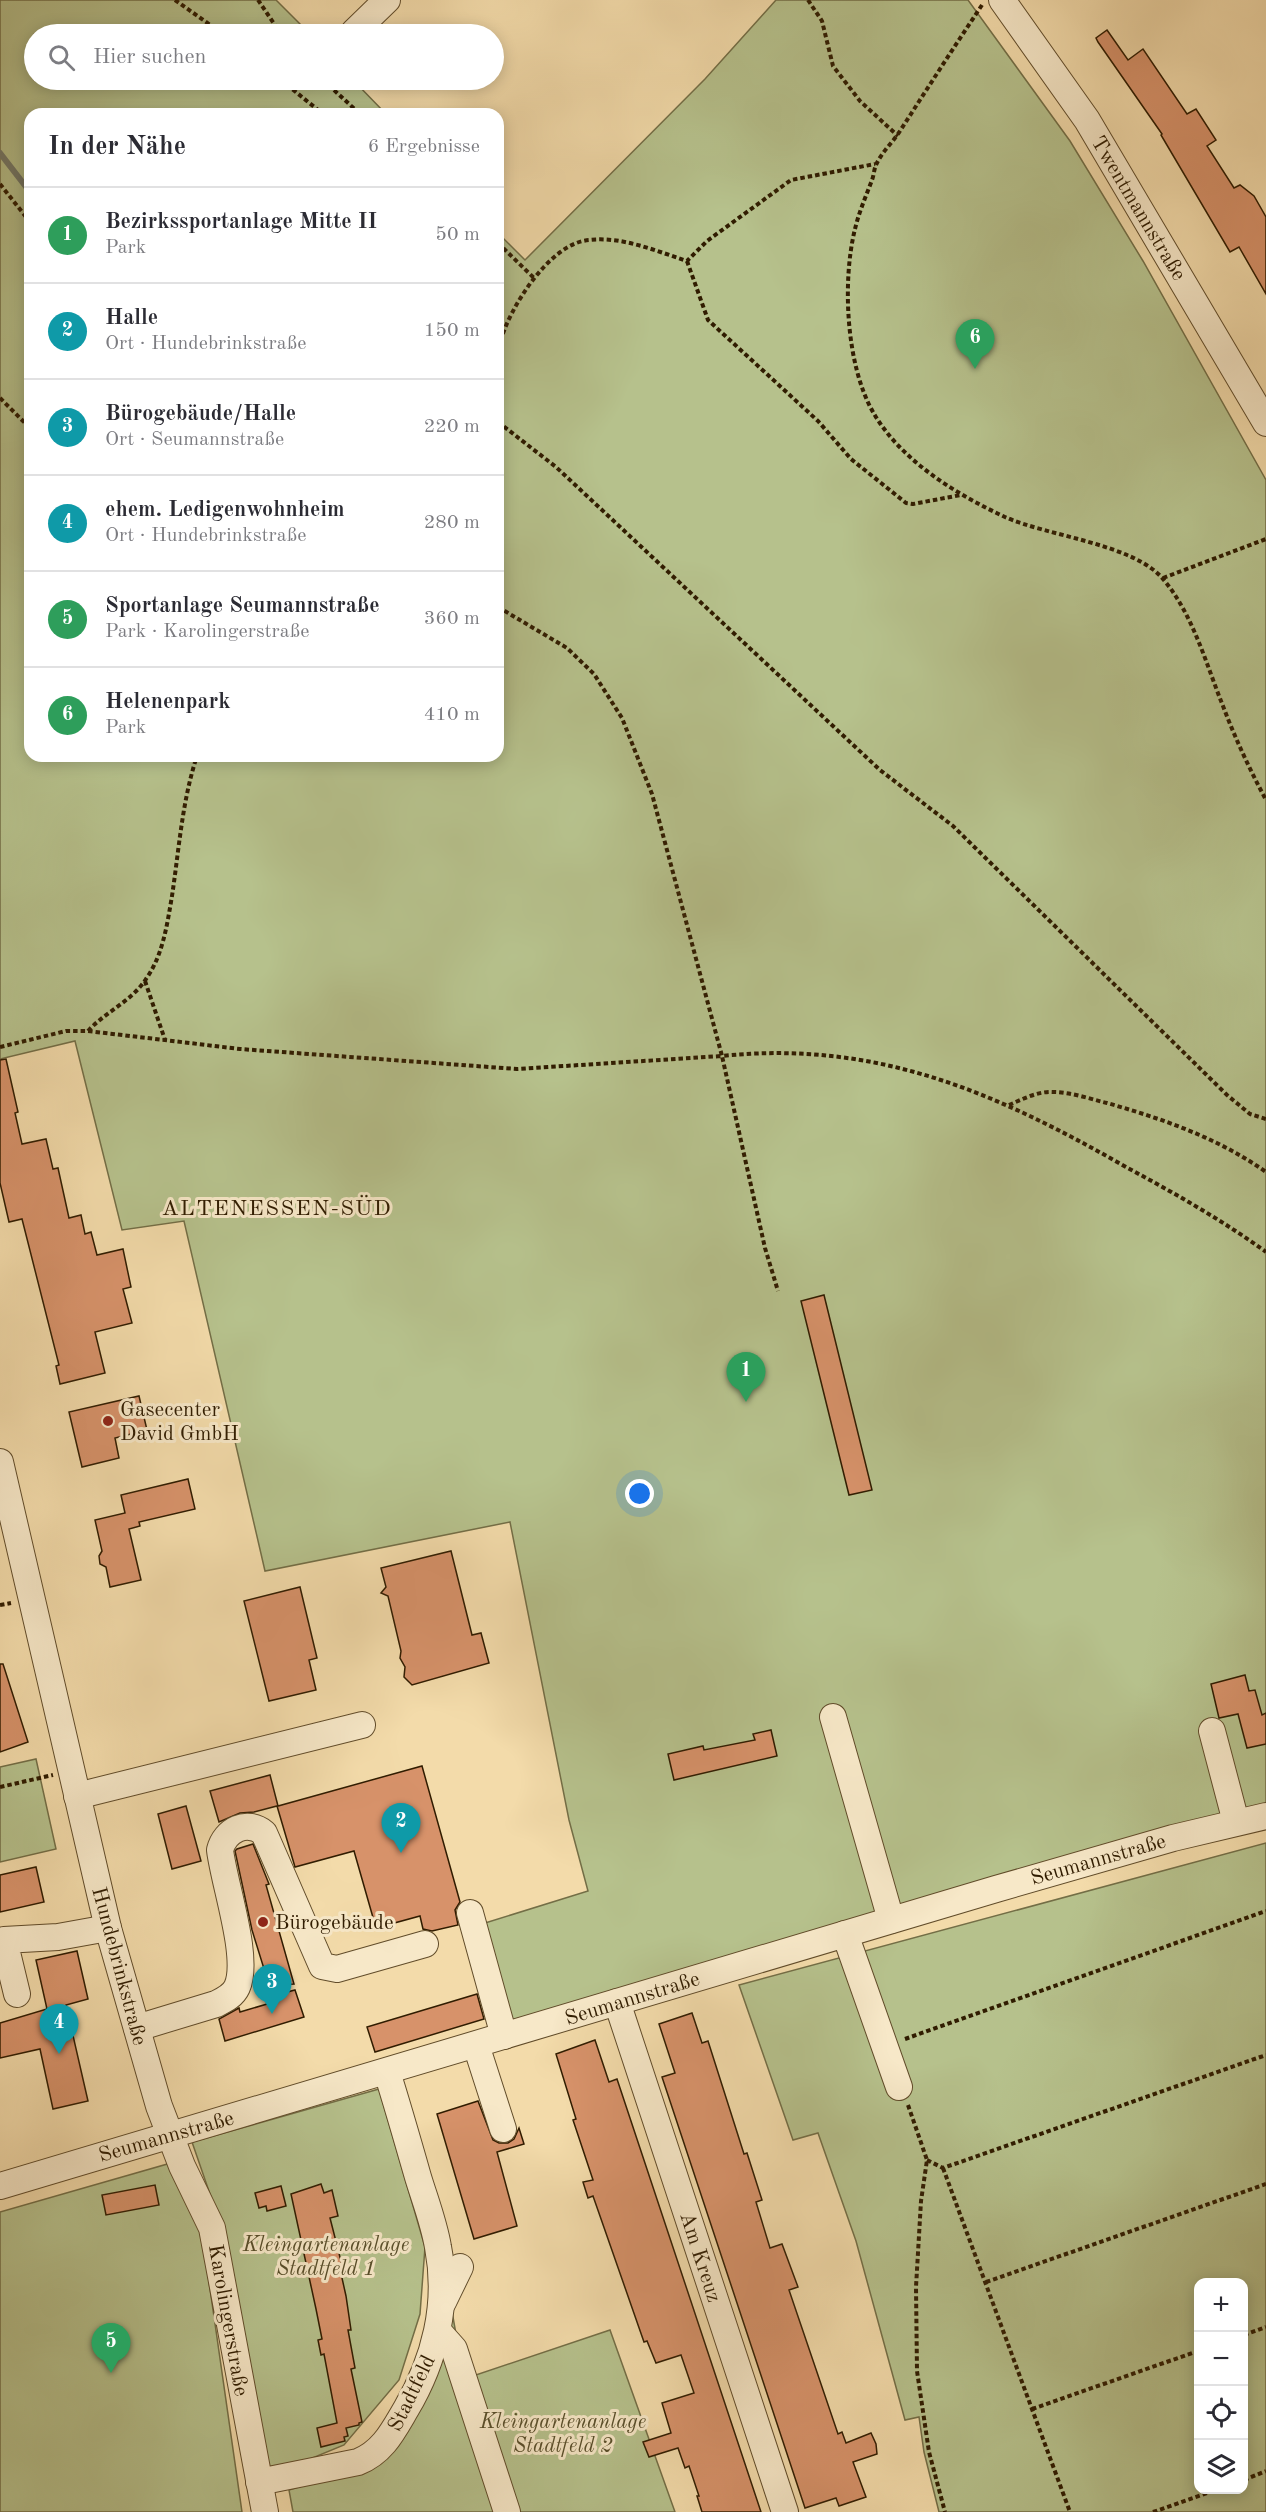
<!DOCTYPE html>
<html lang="de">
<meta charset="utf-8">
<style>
:root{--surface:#fff;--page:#f7f7f7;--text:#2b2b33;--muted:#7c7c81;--line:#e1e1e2;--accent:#8f2418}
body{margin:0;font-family:"Old Standard TT",serif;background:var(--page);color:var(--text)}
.controls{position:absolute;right:18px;bottom:18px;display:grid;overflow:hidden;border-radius:12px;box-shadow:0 3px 15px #0003}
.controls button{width:54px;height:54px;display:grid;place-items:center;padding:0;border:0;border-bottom:2px solid var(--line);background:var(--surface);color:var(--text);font:30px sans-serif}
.you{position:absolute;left:640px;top:1494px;width:21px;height:21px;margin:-15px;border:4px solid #fff;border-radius:50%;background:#1a73e8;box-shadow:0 0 0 9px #1a73e833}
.badge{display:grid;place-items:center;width:39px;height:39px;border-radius:50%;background:var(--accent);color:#fff;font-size:20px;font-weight:700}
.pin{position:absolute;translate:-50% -50px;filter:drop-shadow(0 2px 3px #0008)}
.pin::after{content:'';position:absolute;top:32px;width:21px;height:18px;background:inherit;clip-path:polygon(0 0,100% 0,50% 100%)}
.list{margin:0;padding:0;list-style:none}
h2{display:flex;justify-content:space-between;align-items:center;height:78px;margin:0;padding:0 24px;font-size:26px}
h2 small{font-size:20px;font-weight:400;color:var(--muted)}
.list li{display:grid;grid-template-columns:39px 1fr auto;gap:18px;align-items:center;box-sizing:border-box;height:96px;padding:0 24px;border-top:2px solid var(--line)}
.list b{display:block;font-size:22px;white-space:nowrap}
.list p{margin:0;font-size:20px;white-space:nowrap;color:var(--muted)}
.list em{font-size:20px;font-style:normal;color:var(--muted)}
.icon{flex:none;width:33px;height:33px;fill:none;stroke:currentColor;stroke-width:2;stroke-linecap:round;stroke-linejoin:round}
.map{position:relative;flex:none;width:1266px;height:2512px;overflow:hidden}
.search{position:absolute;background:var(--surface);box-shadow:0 3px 15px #0003;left:24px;top:24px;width:480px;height:66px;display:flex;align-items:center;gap:15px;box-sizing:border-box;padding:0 21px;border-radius:33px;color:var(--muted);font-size:22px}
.panel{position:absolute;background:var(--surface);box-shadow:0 3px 15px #0003;left:24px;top:108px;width:480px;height:654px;border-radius:18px}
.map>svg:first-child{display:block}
.green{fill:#b6c18c;stroke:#736e46;stroke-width:1.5;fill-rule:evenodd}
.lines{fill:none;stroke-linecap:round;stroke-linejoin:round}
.stream{stroke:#737a6b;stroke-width:6}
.building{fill:#d7926a;stroke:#301c00;stroke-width:1.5}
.minor-casing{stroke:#614c2a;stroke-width:28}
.path{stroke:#301c00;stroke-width:4;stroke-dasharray:4.5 3;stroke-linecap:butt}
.minor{stroke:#f7e8c8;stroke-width:26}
.poi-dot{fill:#8f2418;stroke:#f7e8c8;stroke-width:2}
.labels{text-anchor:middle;stroke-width:6;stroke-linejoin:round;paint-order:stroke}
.street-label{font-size:21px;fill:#301c00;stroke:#f7e8c8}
.poi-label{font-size:21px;fill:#301c00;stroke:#f7e8c8;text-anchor:start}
.park-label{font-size:21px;font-style:italic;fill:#584e2a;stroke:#f7e8c8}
.neighbourhood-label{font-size:22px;letter-spacing:1.5px;fill:#301c00;stroke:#f7e8c8}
</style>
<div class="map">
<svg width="1266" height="2512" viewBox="0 0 1266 2512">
<rect width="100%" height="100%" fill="#f3dbaa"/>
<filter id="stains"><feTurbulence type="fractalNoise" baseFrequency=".00333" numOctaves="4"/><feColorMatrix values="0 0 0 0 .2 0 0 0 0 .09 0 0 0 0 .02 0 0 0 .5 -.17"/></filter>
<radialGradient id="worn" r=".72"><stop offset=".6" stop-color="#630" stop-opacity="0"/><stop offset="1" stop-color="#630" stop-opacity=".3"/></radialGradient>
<g class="green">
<path d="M0 0H276L310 34H34V80H353L386 114H30V756H498V233L525 260 705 79 776 0H968L1070 141 1143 261 1266 480V1812L515 2029 485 1923 588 1891 569 1820 510 1522 265 1571 184 1221 122 1230 75 1041 0 1059Z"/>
<path d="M36 1759 56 1849 0 1862V1767Z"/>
<path d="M1266 1843V2512H939L924 2452 919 2417 905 2420 856 2241 818 2133 793 2140 739 1985ZM1198 2282H1244V2490H1198Z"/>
<path d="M379 2089 425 2247 420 2314 399 2380 344 2445 269 2476 222 2229 192 2142Z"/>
<path d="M171 2163 202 2233 242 2512H0V2212Z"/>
<path d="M451 2306 464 2379 610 2330 675 2512H293L289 2490 364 2467Z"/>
</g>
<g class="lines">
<path class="stream" d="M0 153 30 192"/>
</g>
<g class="building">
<path d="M1107 30 1128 60 1143 49 1187 114 1196 109 1216 140 1207 146 1234 188 1240 185 1254 196 1266 217V294L1239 247 1230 252 1161 135 1162 134 1098 42 1096 38Z"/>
<path d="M6 1059 18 1112 15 1113 22 1144 46 1139 53 1169 58 1168 69 1218 81 1215 85 1234 91 1232 97 1255 123 1249 131 1287 123 1289 132 1323 95 1332 105 1373 60 1384 56 1366 59 1365 22 1219 9 1222 0 1183V1060Z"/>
<path d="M824 1295 872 1490 849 1495 801 1301Z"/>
<path d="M139 1396 147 1430 115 1438 119 1458 82 1467 69 1412Z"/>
<path d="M188 1479 195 1509 139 1522 140 1526 129 1529 141 1580 110 1587 106 1567 100 1564 99 1556 102 1551 95 1520 125 1513 121 1495Z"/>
<path d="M451 1551 472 1635 481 1633 489 1663 412 1685 404 1677 405 1667 400 1658 401 1651 388 1596 381 1593 386 1587 381 1568Z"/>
<path d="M300 1587 317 1658 309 1660 316 1690 269 1701 244 1601Z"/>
<path d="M0 1664H3L28 1742 0 1752Z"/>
<path d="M1245 1675 1249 1691 1255 1690 1262 1715 1266 1713V1744L1247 1748 1238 1714 1219 1718 1211 1684Z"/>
<path d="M771 1730 777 1756 674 1780 668 1754 703 1746 704 1750 755 1740 753 1734Z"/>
<path d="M422 1766 460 1902 455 1910 458 1925 432 1931 423 1929 420 1916 376 1928 354 1851 295 1867 277 1806 254 1812 240 1813 219 1822 210 1791 270 1775 278 1806Z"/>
<path d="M186 1806 201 1861 172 1869 158 1814Z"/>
<path d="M253 1844 269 1884 266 1885 294 1984 269 1985 252 1930 235 1851 237 1849Z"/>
<path d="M36 1867 44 1902 0 1912V1875Z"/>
<path d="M77 1951 88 1999 66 2005 88 2101 53 2109 40 2049 0 2058V2023L47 2009 36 1960Z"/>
<path d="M295 1990 304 2017 225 2041 219 2019 239 2008 240 2012 274 2002 272 1996Z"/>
<path d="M477 1994 484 2019 375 2052 367 2027Z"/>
<path d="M692 2013 702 2043 708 2041 744 2154 747 2153 762 2200 756 2202 770 2248 782 2244 798 2287 789 2290 838 2434 842 2432 846 2443 871 2433 876 2444 877 2454 853 2462 866 2497 839 2506 836 2498 805 2508 662 2077 675 2073 659 2024Z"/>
<path d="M595 2040 609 2082 617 2079 761 2512H702L697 2496H699L689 2466 685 2468 678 2448 649 2457 643 2442 671 2433 662 2403 694 2393 681 2355 656 2363 647 2341 644 2342 593 2196 588 2198 583 2182 593 2180 573 2120 576 2119 556 2054Z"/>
<path d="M478 2101 493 2140 499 2143H508L514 2139 519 2128 524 2144 497 2152 517 2226 474 2239 437 2114Z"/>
<path d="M321 2184 324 2193 332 2190 338 2216 330 2218 343 2269H340L346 2296 351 2330H348L355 2368 351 2369 362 2422 359 2423V2425L346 2428 348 2436 344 2437 345 2441 321 2447 317 2428 337 2423 324 2354 321 2355 318 2340 322 2339 316 2309 291 2194Z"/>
<path d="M155 2185 159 2205 106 2215 102 2195Z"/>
<path d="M281 2186 286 2206 267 2211 266 2206 259 2208 255 2193Z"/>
</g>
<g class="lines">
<defs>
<g id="minor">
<path d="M1002 0 1087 120 1266 423"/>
<path d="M354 32 387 0"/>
<path d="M0 1462 108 1928 159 2106 182 2166 212 2228 265 2512"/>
<path d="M833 1717 891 1920"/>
<path d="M1212 1731 1236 1822"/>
<path d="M77 1796 362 1725"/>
<path d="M470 1913 504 2036"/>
<path d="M845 1934 899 2087"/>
<path d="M17 1994 4 1940 58 1937 108 1928"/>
<path d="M617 2002 785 2512"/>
<path d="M137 2028 216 2004C224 2000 233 1996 237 1987 250 1958 224 1884 220 1850 225 1830 247 1819 264 1833L322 1966 337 1969 425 1944"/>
<path d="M476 2045 503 2129"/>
<path d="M0 2186 996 1889 1173 1838 1266 1816"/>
<path d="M443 2302 460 2267"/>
<path d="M438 2331 454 2349 507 2512"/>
<path d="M259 2482 358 2462C383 2452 393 2431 406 2409 435 2360 449 2304 438 2247 434 2223 425 2200 418 2177 408 2142 398 2107 387 2072"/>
</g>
</defs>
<use href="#minor" class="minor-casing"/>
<g class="path">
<path d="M175 0 223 34"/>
<path d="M258 0 281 34"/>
<path d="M808 0 822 21 833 66 860 101 898 136"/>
<path d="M982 5C954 47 927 89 900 131 893 142 881 153 876 165 874 169 874 175 872 180 866 196 859 212 855 229 842 281 846 365 873 412 901 461 956 494 1005 517 1047 536 1134 544 1163 579 1193 614 1206 664 1223 706 1235 738 1250 770 1266 800"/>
<path d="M281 80 323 114"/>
<path d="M323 80 360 114"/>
<path d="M0 184 30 222"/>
<path d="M498 243 535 279"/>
<path d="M687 261 708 320 818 421 851 459 906 503 913 504 961 495"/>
<path d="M498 393C500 377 496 359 500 343 509 308 550 243 589 240 622 236 656 251 687 261L707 241 791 180 875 164"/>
<path d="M0 398 30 428"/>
<path d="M498 422 556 467 880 770 953 826 1227 1095 1250 1114 1266 1119"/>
<path d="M1163 578 1266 539"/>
<path d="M498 607 567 648 594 674 622 718 652 794 722 1056C876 1040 995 1092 1126 1167 1174 1193 1222 1220 1266 1252"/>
<path d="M145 981 165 1040"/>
<path d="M88 1031C105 1012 132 1001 146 979 163 955 167 925 172 896 179 850 182 801 197 756"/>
<path d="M0 1047 66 1031H88L240 1049 517 1069 722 1056 765 1248 778 1291"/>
<path d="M1009 1105C1023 1099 1038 1091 1053 1092 1071 1092 1090 1099 1107 1103 1163 1119 1218 1138 1266 1172"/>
<path d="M0 1605 11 1603"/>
<path d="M0 1787 53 1775"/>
<path d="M905 2039 1266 1911"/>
<path d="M908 2105 927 2160 921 2201 916 2287 917 2371 929 2452 945 2512"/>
<path d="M927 2160 943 2168 1266 2055"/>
<path d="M943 2168 1070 2512"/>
<path d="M986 2282 1266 2184"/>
<path d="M1244 2335 1266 2327"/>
<path d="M1032 2409 1198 2351"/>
<path d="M1244 2480 1266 2471"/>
<path d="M1153 2512 1216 2490"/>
</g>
<use href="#minor" class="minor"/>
</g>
<g class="poi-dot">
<circle cx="108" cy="1421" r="6"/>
<circle cx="263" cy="1922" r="6"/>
</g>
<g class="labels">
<g class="street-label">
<text transform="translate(1139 208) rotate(59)" y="7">Twentmannstraße</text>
<text transform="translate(1098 1859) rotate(-16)" y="7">Seumannstraße</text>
<text transform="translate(120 1966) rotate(75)" y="7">Hundebrinkstraße</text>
<text transform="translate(632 1998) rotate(-17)" y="7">Seumannstraße</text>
<text transform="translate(166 2136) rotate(-16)" y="7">Seumannstraße</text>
<text transform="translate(701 2257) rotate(72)" y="7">Am Kreuz</text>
<text transform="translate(229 2320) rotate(80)" y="7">Karolingerstraße</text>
<text transform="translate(411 2393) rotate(-64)" y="7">Stadtfeld</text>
</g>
<g class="poi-label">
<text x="120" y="1416">Gasecenter<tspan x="120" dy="24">David GmbH</tspan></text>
<text x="275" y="1929">Bürogebäude</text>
</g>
<g class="park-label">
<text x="326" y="2251">Kleingartenanlage<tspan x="326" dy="24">Stadtfeld 1</tspan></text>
<text x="563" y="2428">Kleingartenanlage<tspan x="563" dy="24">Stadtfeld 2</tspan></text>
</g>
<g class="neighbourhood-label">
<text x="277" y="1215">ALTENESSEN-SÜD</text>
</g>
</g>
<rect width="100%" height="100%" filter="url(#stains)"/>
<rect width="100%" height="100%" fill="url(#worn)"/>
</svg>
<div class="controls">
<button>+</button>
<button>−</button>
<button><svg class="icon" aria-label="locate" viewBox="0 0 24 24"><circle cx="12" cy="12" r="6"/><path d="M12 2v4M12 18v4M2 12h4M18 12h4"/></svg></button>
<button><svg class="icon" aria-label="layers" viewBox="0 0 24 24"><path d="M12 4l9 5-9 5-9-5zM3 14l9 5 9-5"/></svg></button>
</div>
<div class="you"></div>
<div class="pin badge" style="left:746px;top:1402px;background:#2e9e5b">1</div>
<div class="pin badge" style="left:401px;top:1853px;background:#0f9aa8">2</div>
<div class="pin badge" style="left:272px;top:2014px;background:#0f9aa8">3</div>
<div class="pin badge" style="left:59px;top:2054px;background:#0f9aa8">4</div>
<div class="pin badge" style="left:111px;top:2373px;background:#2e9e5b">5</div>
<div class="pin badge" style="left:975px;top:369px;background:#2e9e5b">6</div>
<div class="search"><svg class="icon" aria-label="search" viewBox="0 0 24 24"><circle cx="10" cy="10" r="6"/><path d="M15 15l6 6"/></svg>Hier suchen</div>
<section class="panel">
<h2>In der Nähe<small>6 Ergebnisse</small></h2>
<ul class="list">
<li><span class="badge" style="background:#2e9e5b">1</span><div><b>Bezirkssportanlage Mitte II</b><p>Park</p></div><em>50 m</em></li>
<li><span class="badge" style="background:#0f9aa8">2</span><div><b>Halle</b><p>Ort · Hundebrinkstraße</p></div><em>150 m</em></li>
<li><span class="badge" style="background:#0f9aa8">3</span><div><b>Bürogebäude/Halle</b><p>Ort · Seumannstraße</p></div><em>220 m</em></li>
<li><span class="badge" style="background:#0f9aa8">4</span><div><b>ehem. Ledigenwohnheim</b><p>Ort · Hundebrinkstraße</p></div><em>280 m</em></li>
<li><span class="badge" style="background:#2e9e5b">5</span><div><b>Sportanlage Seumannstraße</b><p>Park · Karolingerstraße</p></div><em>360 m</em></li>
<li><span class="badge" style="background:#2e9e5b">6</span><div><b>Helenenpark</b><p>Park</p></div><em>410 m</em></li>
</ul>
</section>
</div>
